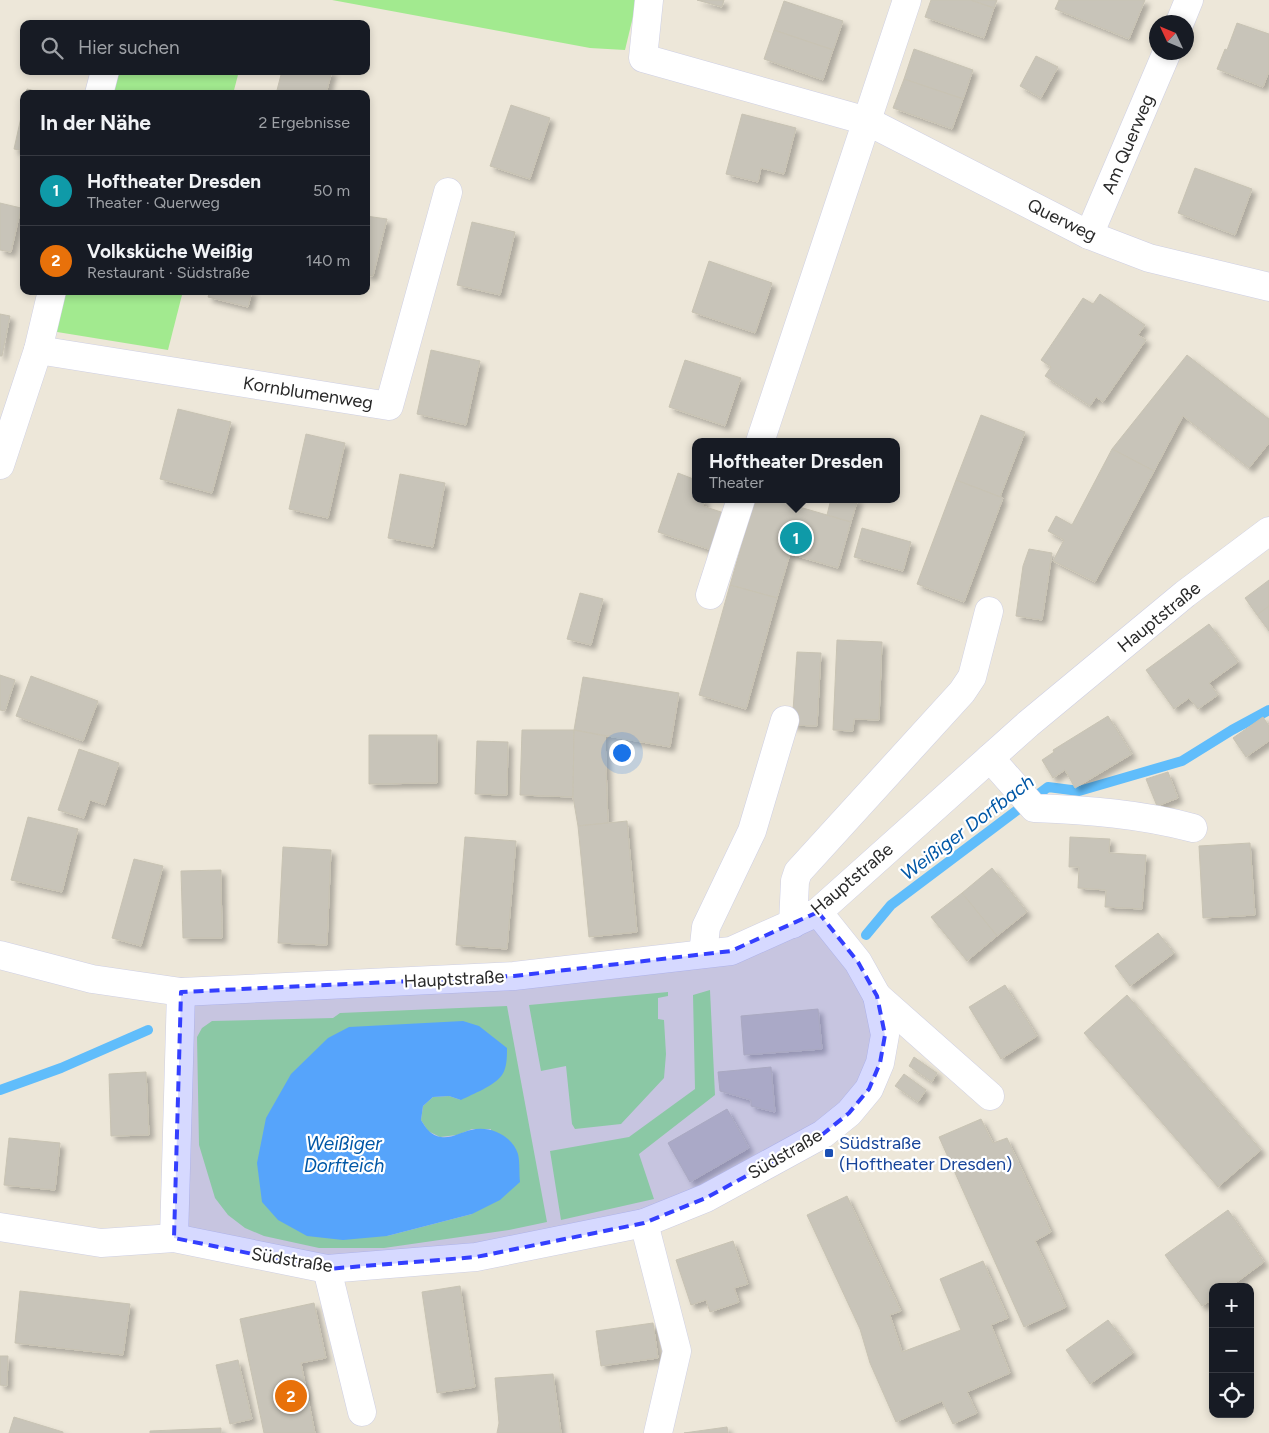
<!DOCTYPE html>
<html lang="de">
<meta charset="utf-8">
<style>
:root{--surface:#171b24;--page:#242831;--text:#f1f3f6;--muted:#9ea1a6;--line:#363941;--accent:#b45309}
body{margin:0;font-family:Figtree,sans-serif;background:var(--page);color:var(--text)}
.controls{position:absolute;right:15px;bottom:15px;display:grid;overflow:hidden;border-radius:10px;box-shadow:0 2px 8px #0003}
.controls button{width:45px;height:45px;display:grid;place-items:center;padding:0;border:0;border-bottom:1px solid var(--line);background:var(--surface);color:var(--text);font:25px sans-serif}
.compass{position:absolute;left:1149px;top:15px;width:45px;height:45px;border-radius:50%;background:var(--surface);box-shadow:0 2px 8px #0003;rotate:314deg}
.you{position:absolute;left:621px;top:752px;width:18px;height:18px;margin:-12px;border:4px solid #fff;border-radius:50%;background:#1a73e8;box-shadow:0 0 0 8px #1a73e833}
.badge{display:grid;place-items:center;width:32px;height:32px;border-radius:50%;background:var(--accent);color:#fff;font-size:16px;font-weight:700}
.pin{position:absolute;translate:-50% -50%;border:2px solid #fff;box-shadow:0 1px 5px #0006}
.popup{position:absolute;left:692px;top:438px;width:208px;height:65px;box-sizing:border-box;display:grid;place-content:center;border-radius:10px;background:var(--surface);filter:drop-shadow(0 1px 4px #0005);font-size:16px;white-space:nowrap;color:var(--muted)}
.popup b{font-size:19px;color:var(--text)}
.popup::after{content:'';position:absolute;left:50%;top:100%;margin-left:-10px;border:10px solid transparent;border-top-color:var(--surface)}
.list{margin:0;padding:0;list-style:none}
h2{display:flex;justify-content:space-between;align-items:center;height:65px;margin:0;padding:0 20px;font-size:21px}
h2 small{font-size:16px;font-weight:400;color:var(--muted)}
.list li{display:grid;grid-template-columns:32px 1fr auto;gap:15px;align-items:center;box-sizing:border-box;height:70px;padding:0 20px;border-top:1px solid var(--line)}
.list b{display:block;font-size:19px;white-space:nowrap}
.list p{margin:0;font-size:16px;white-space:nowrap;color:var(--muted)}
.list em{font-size:16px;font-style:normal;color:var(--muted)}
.icon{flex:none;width:28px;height:28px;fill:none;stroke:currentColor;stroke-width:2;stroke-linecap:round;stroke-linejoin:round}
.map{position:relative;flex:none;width:1269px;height:1433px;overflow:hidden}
.search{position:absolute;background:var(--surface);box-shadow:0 2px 8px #0003;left:20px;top:20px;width:350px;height:55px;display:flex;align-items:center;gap:12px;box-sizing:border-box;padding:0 18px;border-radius:10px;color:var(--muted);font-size:19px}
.panel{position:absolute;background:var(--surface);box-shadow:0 2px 8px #0003;left:20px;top:90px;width:350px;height:205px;border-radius:10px}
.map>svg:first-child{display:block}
.green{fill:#a2ea8f;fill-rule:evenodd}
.water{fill:#60bdfb}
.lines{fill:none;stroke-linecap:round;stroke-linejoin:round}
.stream{stroke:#60bdfb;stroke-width:10}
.building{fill:#c8c4b9;stroke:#c8c3b3;filter:url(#shadow)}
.minor-casing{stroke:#cecfe4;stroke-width:29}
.minor{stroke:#fff;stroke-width:28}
.marked{fill:#343fff;fill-opacity:0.2;stroke:#343fff;stroke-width:4;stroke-dasharray:10 6;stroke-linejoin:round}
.transit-dot{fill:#1a4fb4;stroke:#fff;stroke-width:2}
.labels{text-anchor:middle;stroke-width:4.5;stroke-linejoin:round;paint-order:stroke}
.street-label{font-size:18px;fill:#292929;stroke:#fff}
.transit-label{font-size:18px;fill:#164399;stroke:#fff;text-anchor:start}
.water-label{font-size:19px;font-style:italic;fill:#0057a6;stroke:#fff}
</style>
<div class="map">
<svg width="1269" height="1433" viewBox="0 0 1269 1433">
<defs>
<filter id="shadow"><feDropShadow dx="4.5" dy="4.5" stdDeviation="2.5" flood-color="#0004"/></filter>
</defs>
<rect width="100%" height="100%" fill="#ede7d9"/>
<g class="green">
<path d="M332 0H637L625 50 590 48Z"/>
<path d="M119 71H239L233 94H113Z"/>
<path d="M61 291H183L168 350 51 331Z"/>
<path d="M710 990 715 1095 639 1154 654 1199 561 1220 550 1151 629 1137 695 1089 693 995Z"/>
<path d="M668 992V996L658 998V1019L664 1020 666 1054 664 1078 621 1124 575 1129 572 1124 566 1066 541 1071 529 1005Z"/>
<path d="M507 1006 547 1222 509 1230 384 1248H319L264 1236 245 1228 228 1215 215 1198 199 1145 197 1037 202 1028 212 1021 333 1018 340 1013ZM349 1027 461 1100 449 1096 433 1097 423 1106 421 1120 428 1131 440 1137 457 1135 472 1129H491L472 1214 387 1236Z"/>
</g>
<path class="water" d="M463 1021 479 1026 507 1048C507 1057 507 1068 502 1075 494 1086 473 1094 461 1100L449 1096 433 1097 423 1106 421 1120C426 1128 431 1136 441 1137 451 1139 461 1132 471 1130 489 1125 512 1135 518 1154 520 1162 519 1173 520 1182L500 1200 472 1214 387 1236 343 1240 307 1236 278 1220 262 1202 257 1163 266 1118 291 1074 328 1038 349 1027Z"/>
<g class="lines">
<g class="stream">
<path d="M866 935 891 905 1048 787 1079 791 1182 761 1232 730 1269 710"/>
<path d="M0 1090 61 1068 148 1030"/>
</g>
</g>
<g class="building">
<path d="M697 0H724L722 7Z"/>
<path d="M931 0H971L994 8 984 38 925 17Z"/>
<path d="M971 0H997L994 8Z"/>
<path d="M1059 0H1145L1129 39 1055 9Z"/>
<path d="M784 1 843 21 833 50 774 30Z"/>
<path d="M1237 23 1269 34V71L1263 87 1217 69 1225 49 1227 50Z"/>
<path d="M774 30 833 50 823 80 764 59Z"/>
<path d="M914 49 973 70 963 99 904 79Z"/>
<path d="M1036 56 1058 67 1041 98 1020 86Z"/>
<path d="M282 71H332L326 94H276Z"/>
<path d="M904 79 963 99 952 129 893 108Z"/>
<path d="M27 89 48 94H26Z"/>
<path d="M24 104V151L14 149Z"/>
<path d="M511 105 550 118 530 179 490 166Z"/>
<path d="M742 114 796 128 784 174 761 168 758 182 726 174Z"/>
<path d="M1195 168 1252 189 1235 235 1178 213Z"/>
<path d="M0 203 21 208 11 252 0 250Z"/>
<path d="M366 216 387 219 373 276 366 275Z"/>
<path d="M472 222 515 232 500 295 457 285Z"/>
<path d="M709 261 772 283 755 333 692 312Z"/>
<path d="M210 291H252L248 307 208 297Z"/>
<path d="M1100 294 1145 325 1138 335 1146 340 1103 402 1096 397 1090 406 1045 376 1051 367 1041 360 1083 298 1093 304Z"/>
<path d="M0 314 10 316 2 356H0Z"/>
<path d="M431 350 480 361 466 425 417 414Z"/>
<path d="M1187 355 1269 419V443L1249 468 1183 416 1154 471 1112 449Z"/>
<path d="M685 360 741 378 725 426 669 407Z"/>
<path d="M178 409 231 422 212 493 160 479Z"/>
<path d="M981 415 1025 432 1000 497 956 480Z"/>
<path d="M306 434 345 443 328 518 289 509Z"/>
<path d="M1112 449 1154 471 1095 582 1053 561 1064 540 1048 531 1056 516 1072 525Z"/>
<path d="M678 473 696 480V499H705L703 506 724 513 711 550 658 532Z"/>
<path d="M400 474 445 483 433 547 388 538Z"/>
<path d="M956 480 1003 498 964 602 917 584Z"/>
<path d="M755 499H772L851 522 838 568 790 554 777 598 730 585Z"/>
<path d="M831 499H858L851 522 827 515Z"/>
<path d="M862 528 911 542 903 571 854 557Z"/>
<path d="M1029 549 1052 553 1042 620 1016 616 1023 566Z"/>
<path d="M1269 580V606L1257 615 1245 598Z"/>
<path d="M730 585 777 598 746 709 699 695Z"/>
<path d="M580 593 603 599 591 645 567 639Z"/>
<path d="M1269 606V631L1257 615Z"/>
<path d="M1209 624 1238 662 1209 683 1218 695 1198 709 1189 698 1174 709 1146 670Z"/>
<path d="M837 640 882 642 879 720 854 719 853 731 833 730Z"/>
<path d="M797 652 821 653 817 726 792 725Z"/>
<path d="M0 675 15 680 5 711 0 710Z"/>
<path d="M31 676 98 701 83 741 16 716Z"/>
<path d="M583 677 679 693 670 747 574 730Z"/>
<path d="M1108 716 1132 754 1075 788 1065 770 1053 778 1042 760 1054 752 1053 750Z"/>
<path d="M1263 717 1269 726V741L1246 757 1233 738Z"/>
<path d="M522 730H574L573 797 520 795Z"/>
<path d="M574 730 605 736 608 823 578 826 573 797Z"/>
<path d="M369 735H437V783L369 784Z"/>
<path d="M477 741 508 742 507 795 475 794Z"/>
<path d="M79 749 119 763 105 805 90 800 84 818 58 810Z"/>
<path d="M1168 772 1178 798 1157 806 1146 779Z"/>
<path d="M28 817 78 829 62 892 11 880Z"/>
<path d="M627 821 637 932 589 937 578 826Z"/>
<path d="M465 837 516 841 507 949 456 945Z"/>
<path d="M1070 837 1110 839 1109 853 1146 855 1142 909 1105 907 1106 890 1078 888 1079 867H1069Z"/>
<path d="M1250 843 1255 915 1203 918 1199 846Z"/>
<path d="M283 847 331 850 327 945 278 943Z"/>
<path d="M134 859 163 866 141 946 112 938Z"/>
<path d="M992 868 1027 912 997 936 962 893Z"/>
<path d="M221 870 222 938H183L181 871Z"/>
<path d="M962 893 997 936 967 961 931 917Z"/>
<path d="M1158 933 1174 953 1130 986 1115 966Z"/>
<path d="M1005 985 1037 1036 1001 1059 969 1007Z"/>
<path d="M1127 995 1261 1150 1218 1187 1084 1033Z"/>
<path d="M818 1009 822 1049 744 1055 741 1016Z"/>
<path d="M914 1057 937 1073 932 1082 909 1066Z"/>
<path d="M771 1067 775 1112 751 1106V1100L720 1091 718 1072Z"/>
<path d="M146 1072 149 1135 111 1136 109 1074Z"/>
<path d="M904 1074 926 1090 918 1102 895 1086Z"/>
<path d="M727 1109 749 1148 690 1182 668 1143Z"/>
<path d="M981 1119 993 1143 1007 1138 1051 1232 1035 1241 1066 1307 1024 1327 939 1137Z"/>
<path d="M9 1138 60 1143 55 1190 4 1185Z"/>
<path d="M847 1196 901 1311 890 1315 902 1352 961 1330 940 1279 983 1261 1008 1318 991 1325 1010 1373 967 1392 977 1413 953 1424 942 1401 896 1422 870 1363 860 1329 807 1215Z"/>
<path d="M1228 1210 1264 1262 1230 1287H1213V1299L1202 1306 1165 1255Z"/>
<path d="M733 1241 748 1284 734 1288 739 1302 710 1312 706 1300 691 1305 676 1260Z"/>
<path d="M460 1286 475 1387 437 1393 422 1292Z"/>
<path d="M20 1291 130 1304 123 1355 15 1343Z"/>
<path d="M314 1303 326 1358 301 1363 315 1433H264L240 1319Z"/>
<path d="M1108 1320 1133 1353 1090 1384 1066 1350Z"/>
<path d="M653 1323 658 1358 601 1366 596 1331Z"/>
<path d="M0 1356H8L7 1386 0 1385Z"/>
<path d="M238 1360 252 1419 230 1424 216 1365Z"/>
<path d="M553 1374 561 1433H497L499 1423 495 1378Z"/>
<path d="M14 1417 63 1432V1433H9Z"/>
<path d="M727 1427 728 1433H684Z"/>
<path d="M221 1428V1433H150V1431Z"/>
</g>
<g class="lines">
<defs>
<g id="minor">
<path d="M649 0 643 58 867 121 1089 235 1149 258 1269 287"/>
<path d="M1180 22 1189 0"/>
<path d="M99 94 105 71"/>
<path d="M1089 235 1167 52"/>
<path d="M38 350 389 406 448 192"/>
<path d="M760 442 907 0"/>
<path d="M0 465 38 350 52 291"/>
<path d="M710 595 741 499"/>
<path d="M990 758 1034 808C1087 810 1141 814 1193 828"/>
<path d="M793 924 795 881 798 872 962 692 972 677 989 611"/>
<path d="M703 954 706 927 752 831 785 720"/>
<path d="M0 955 92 979 181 992 514 976 731 951 818 912 1028 724 1185 594 1269 531"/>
<path d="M877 996 990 1096"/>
<path d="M644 1223 677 1351 658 1433"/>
<path d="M0 1227 101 1243 174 1238 327 1269 476 1257 644 1223 706 1198 823 1134 849 1113 869 1089 880 1063 885 1035 877 996 858 962 818 912"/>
<path d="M174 1238 181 992"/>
<path d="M327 1269 362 1412"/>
</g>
</defs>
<use href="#minor" class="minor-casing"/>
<use href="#minor" class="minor"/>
</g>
<path class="marked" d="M818 912 858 962 877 996 885 1035 880 1063 869 1089 849 1113 823 1134 706 1198 644 1223 476 1257 327 1269 174 1238 181 992 514 976 731 951Z"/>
<rect class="transit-dot" x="824" y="1148" width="10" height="10" rx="2.5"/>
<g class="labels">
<g class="street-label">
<text transform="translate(1128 144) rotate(-67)" y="6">Am Querweg</text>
<text transform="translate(1062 220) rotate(26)" y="6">Querweg</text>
<text transform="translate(308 393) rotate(9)" y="6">Kornblumenweg</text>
<text transform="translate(1159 617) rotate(-39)" y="6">Hauptstraße</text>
<text transform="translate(852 879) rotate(-40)" y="6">Hauptstraße</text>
<text transform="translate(454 979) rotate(-3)" y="6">Hauptstraße</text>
<text transform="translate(785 1154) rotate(-30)" y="6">Südstraße</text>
<text transform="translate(292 1260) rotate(9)" y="6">Südstraße</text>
</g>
<g class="transit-label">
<text x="839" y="1149">Südstraße<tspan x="839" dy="21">(Hoftheater Dresden)</tspan></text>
</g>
<g class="water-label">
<text transform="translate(967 827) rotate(-37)" y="7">Weißiger Dorfbach</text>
<text x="344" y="1150">Weißiger<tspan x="344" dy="22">Dorfteich</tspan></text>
</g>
</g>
</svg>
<div class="controls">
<button>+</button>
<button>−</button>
<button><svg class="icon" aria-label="locate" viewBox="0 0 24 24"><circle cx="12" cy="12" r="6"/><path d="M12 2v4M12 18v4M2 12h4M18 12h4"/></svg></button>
</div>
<svg class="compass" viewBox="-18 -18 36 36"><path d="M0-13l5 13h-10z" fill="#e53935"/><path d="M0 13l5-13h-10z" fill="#9ea1a6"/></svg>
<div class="you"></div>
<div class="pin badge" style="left:796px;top:538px;background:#0f9aa8">1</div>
<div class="popup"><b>Hoftheater Dresden</b>Theater</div>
<div class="pin badge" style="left:291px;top:1396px;background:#e8710a">2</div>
<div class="search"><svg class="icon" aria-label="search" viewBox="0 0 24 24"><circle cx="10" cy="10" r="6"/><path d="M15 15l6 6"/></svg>Hier suchen</div>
<section class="panel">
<h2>In der Nähe<small>2 Ergebnisse</small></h2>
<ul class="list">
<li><span class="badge" style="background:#0f9aa8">1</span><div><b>Hoftheater Dresden</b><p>Theater · Querweg</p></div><em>50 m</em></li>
<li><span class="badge" style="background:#e8710a">2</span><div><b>Volksküche Weißig</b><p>Restaurant · Südstraße</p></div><em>140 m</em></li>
</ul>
</section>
</div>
